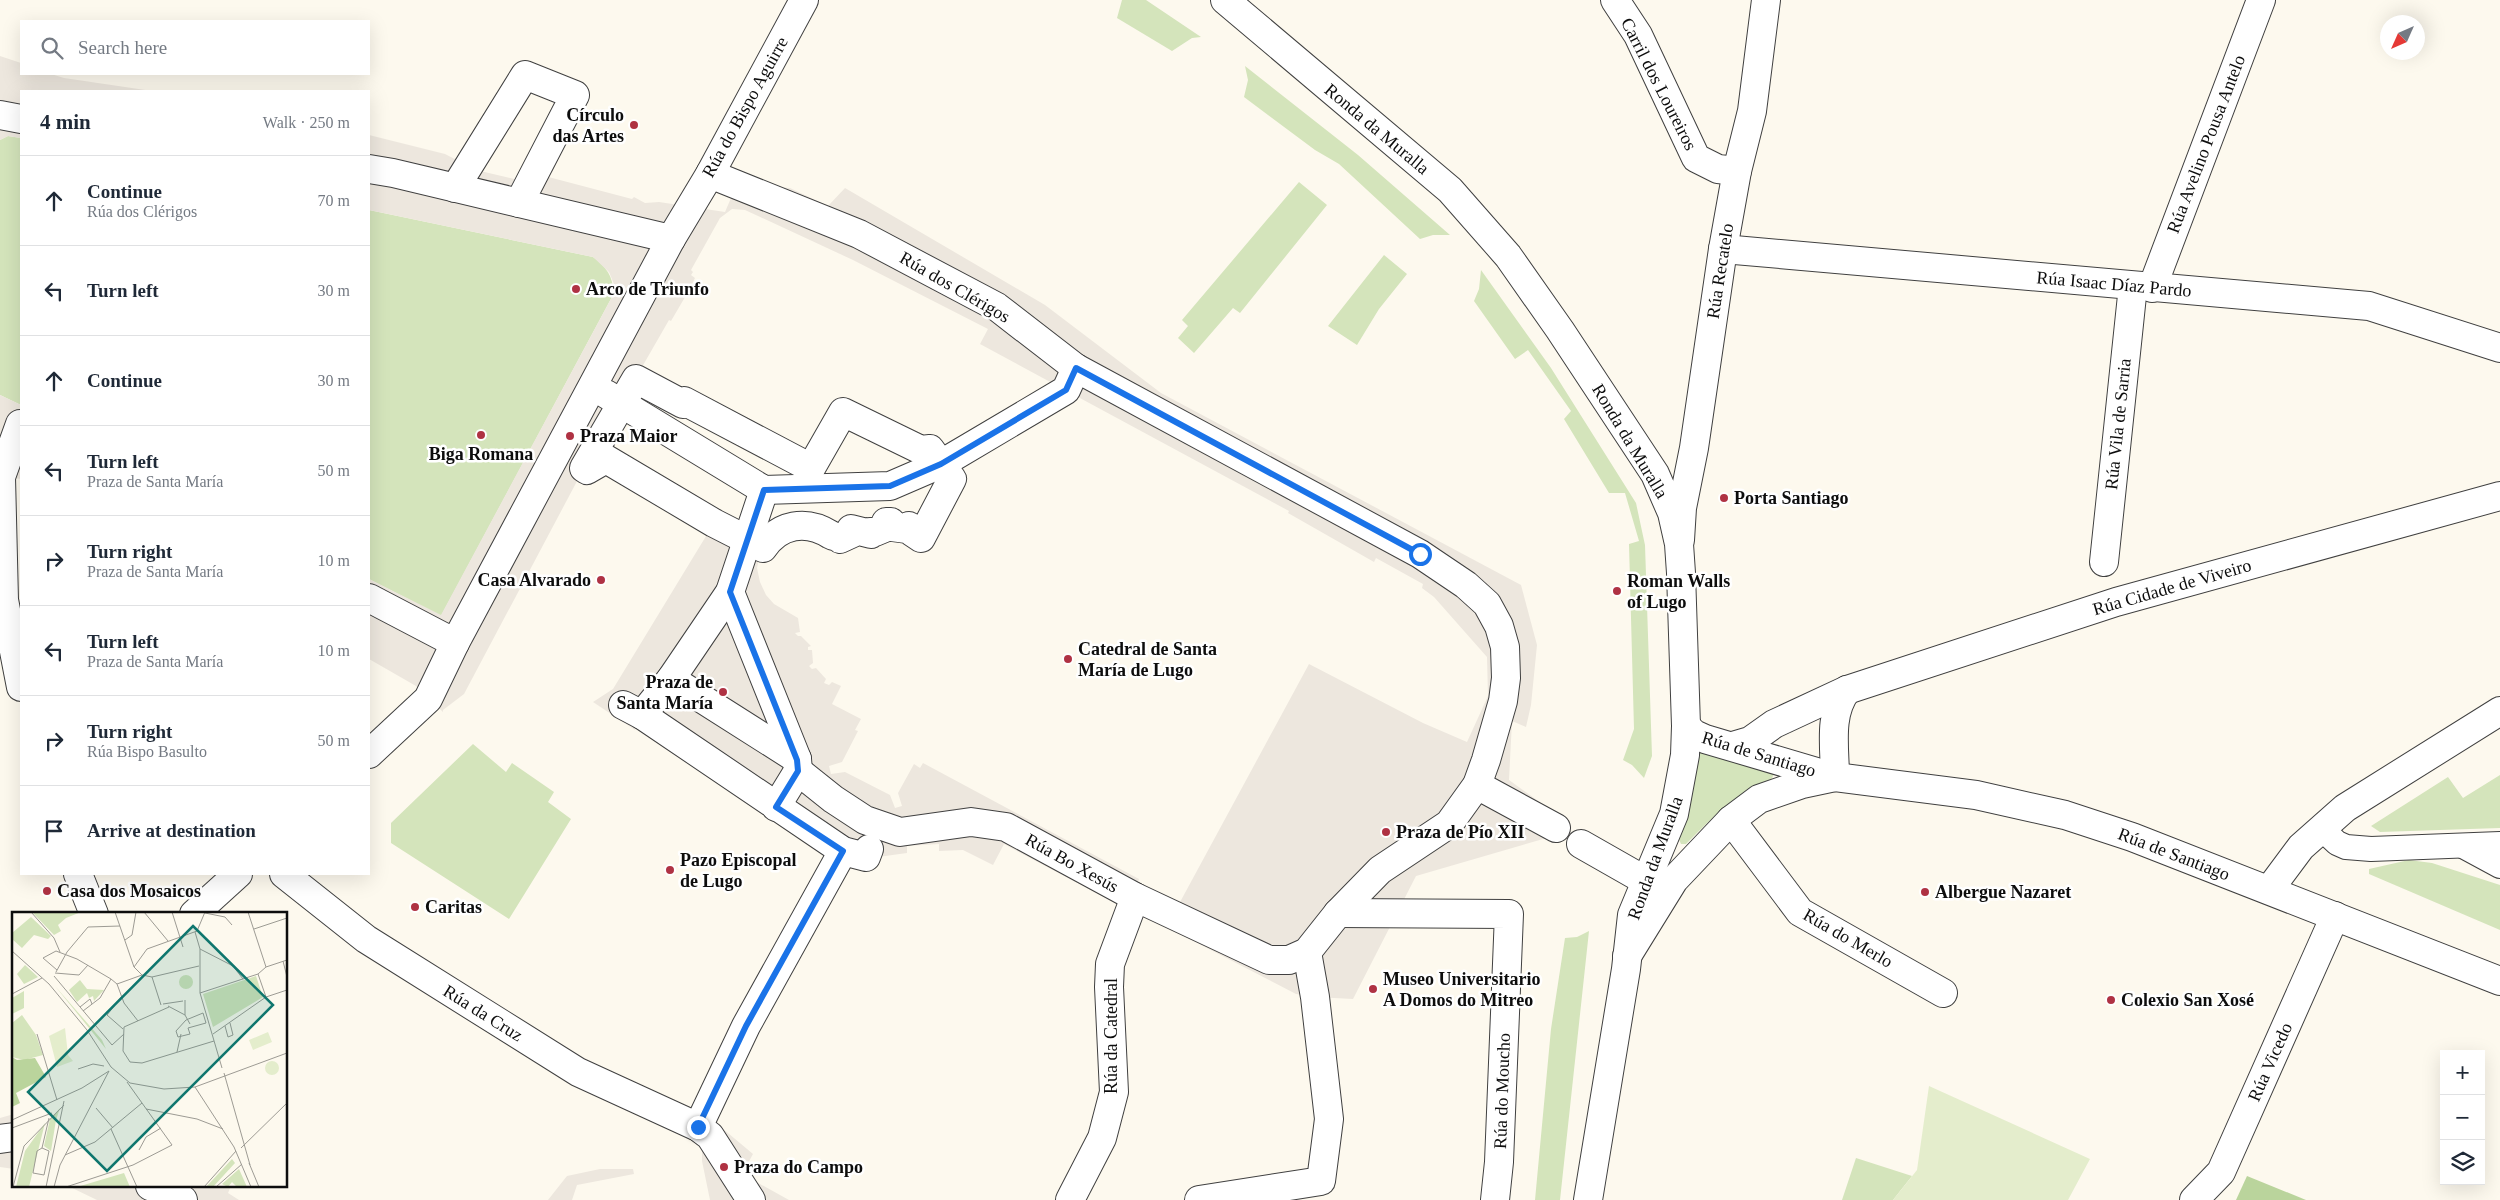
<!DOCTYPE html>
<meta charset="utf-8">
<style>
:root{--surface:#fff;--page:#f6f6f7;--text:#1f2937;--muted:#747a83;--line:#e0e1e3}
body{margin:0;font-family:Georgia,serif;background:var(--page);color:var(--text)}
.controls{position:absolute;right:15px;bottom:15px;display:grid;overflow:hidden;border-radius:0px;box-shadow:0 5px 20px #0002}
.controls button{width:45px;height:45px;display:grid;place-items:center;padding:0;border:0;border-bottom:1px solid var(--line);background:var(--surface);color:var(--text);font:25px sans-serif}
.compass{position:absolute;left:2380px;top:15px;width:45px;height:45px;border-radius:50%;background:var(--surface);box-shadow:0 5px 20px #0002;rotate:225deg}
.stop{position:absolute;width:15px;height:15px;margin:-11px;border:4px solid #1a73e8;border-radius:50%;background:#fff}
.stop.end{background:#1a73e8;border-color:#fff;box-shadow:0 1px 5px #0008}
.list{margin:0;padding:0;list-style:none}
h2{display:flex;justify-content:space-between;align-items:center;height:65px;margin:0;padding:0 20px;font-size:21px}
h2 small{font-size:16px;font-weight:400;color:var(--muted)}
.list li{display:grid;grid-template-columns:32px 1fr auto;gap:15px;align-items:center;box-sizing:border-box;height:90px;padding:0 20px;border-top:1px solid var(--line)}
.list b{display:block;font-size:19px;white-space:nowrap}
.list p{margin:0;font-size:16px;white-space:nowrap;color:var(--muted)}
.list em{font-size:16px;font-style:normal;color:var(--muted)}
.icon{flex:none;width:28px;height:28px;fill:none;stroke:currentColor;stroke-width:2;stroke-linecap:round;stroke-linejoin:round}
.map{position:relative;flex:none;width:2500px;height:1200px;overflow:hidden}
.search{position:absolute;background:var(--surface);box-shadow:0 5px 20px #0002;left:20px;top:20px;width:350px;height:55px;display:flex;align-items:center;gap:12px;box-sizing:border-box;padding:0 18px;border-radius:0px;color:var(--muted);font-size:19px}
.panel{position:absolute;background:var(--surface);box-shadow:0 5px 20px #0002;left:20px;top:90px;width:350px;height:785px;border-radius:0px}
.map>svg:first-child{display:block}
.green{fill:#d4e4bb}
.forest{fill:#bad49c}
.pitch{fill:#e4edcc}
.plaza{fill:#ede7de}
.lines{fill:none;stroke-linecap:round;stroke-linejoin:round}
.service-casing{stroke:#404040;stroke-width:26}
.pedestrian-casing{stroke:#404040;stroke-width:30}
.minor-casing{stroke:#404040;stroke-width:30}
.tertiary-casing{stroke:#404040;stroke-width:30}
.service{stroke:#fff;stroke-width:24}
.pedestrian{stroke:#fff;stroke-width:28}
.minor{stroke:#fff;stroke-width:28}
.tertiary{stroke:#fff;stroke-width:28}
.route{stroke:#1a73e8;stroke-width:6}
.poi-dot{fill:#af3243;stroke:#fff;stroke-width:2}
.labels{text-anchor:middle;stroke-width:5;stroke-linejoin:round;paint-order:stroke}
.street-label{font-size:18px;fill:#0d0d0d;stroke:#fff}
.poi-label{font-size:18px;font-weight:bold;fill:#0d0d0d;stroke:#fff;text-anchor:start}
.inset-road{fill:none;stroke:#9d9b94;stroke-width:1}
.view{fill:#0f766e;fill-opacity:0.15;stroke:#0f766e;stroke-width:2.5}
.inset-edge{fill:none;stroke:#0d0d0d;stroke-width:2.5}
</style>
<div class="map">
<svg width="2500" height="1200" viewBox="0 0 2500 1200">
<rect width="100%" height="100%" fill="#fdf9ee"/>
<g class="green">
<path d="M1122 0H1146L1201 37 1192 38 1172 51 1117 18Z"/>
<path d="M1245 66 1358 155 1450 235H1433L1420 239 1339 164 1315 150 1244 97 1248 80Z"/>
<path d="M8 136 21 138V405L0 395V140Z"/>
<path d="M1299 182 1327 205 1240 313 1233 308 1194 353 1178 338 1188 326 1182 320Z"/>
<path d="M369 210 593 257C607 267 614 278 613 295L441 616 369 579Z"/>
<path d="M1384 255 1407 274 1379 309 1357 345 1328 326Z"/>
<path d="M1481 270 1551 368 1636 503 1645 545 1652 756 1644 778 1632 765 1623 760 1634 729 1629 544 1639 541 1625 493H1609L1564 419 1571 411 1528 350 1515 359 1474 301 1479 289Z"/>
<path d="M473 744 506 772 512 763 554 792 548 802 571 819 509 919 391 843V823Z"/>
<path d="M1701 752 1768 770 1774 773C1771 787 1753 787 1743 794 1722 807 1704 826 1686 844H1681L1678 837 1698 753Z"/>
<path d="M2500 775V828L2380 832 2371 826 2448 777 2463 798Z"/>
<path d="M2409 860 2432 863 2500 885V930L2369 874V869Z"/>
<path d="M1589 931 1560 1200H1535L1551 1029 1565 938 1577 937Z"/>
<path d="M1856 1158 1912 1176 1893 1200H1842Z"/>
</g>
<path class="forest" d="M2247 1176 2306 1200H2236Z"/>
<path class="pitch" d="M1929 1086 2090 1159 2068 1200H1893L1917 1170Z"/>
<g class="plaza">
<path d="M0 56 21 63V74H51L64 78 152 91H21V138L8 136 0 140Z"/>
<path d="M369 135 445 154 476 170 523 181 537 174 632 199 634 197 645 203 659 202 725 212 737 184 790 188 828 206 845 188 1045 305 1161 393 1521 585 1537 645 1531 705 1526 727 1512 721 1509 780 1562 818 1550 837 1416 876 1353 999 1315 997 1296 994 1139 913 1115 903 1004 844 993 865 963 850 939 851V844L907 846V853L878 857 780 810 774 822 762 814 767 808 638 723 635 730 593 702 613 689 714 523 760 555 757 568 760 582 766 595 774 604 798 618 800 632 795 633 798 636H801L811 646 808 647V650H812L813 663 809 666 812 669 816 668 826 679 824 683 829 685 832 682 841 686 832 704 861 719 855 730 858 731 842 762 829 766 831 774 845 772 890 795 895 808 902 806 898 793 914 764 920 768 923 763 1139 879 1138 882 1179 904 1309 664 1423 723 1467 742 1488 696 1487 657 1434 597 1422 588 1423 584 1376 558 1374 562 1288 513 1289 511 980 344 988 329 853 260 745 210 732 209 720 218 691 270 693 272 691 275 695 278 688 292 671 321 669 320 584 468 464 694 443 710V712L416 686 369 659V579L441 615 613 295 614 284 609 272 593 257 369 210Z"/>
<path d="M0 395 21 405V479L0 476Z"/>
<path d="M14 1114V1169L0 1167V1118Z"/>
<path d="M716 1123 753 1154 742 1174 789 1200H710L702 1161V1137Z"/>
<path d="M600 1169H633L634 1174 577 1185 572 1200H548L567 1176Z"/>
<path d="M68 1186H231L228 1193 239 1200H97Z"/>
</g>
<g class="lines">
<defs>
<g id="service">
<path d="M2321 828 2337 843 2346 847 2371 849 2500 844"/>
<path d="M2463 846 2500 866"/>
</g>
<g id="pedestrian">
<path d="M0 115 21 119"/>
<path d="M369 169 393 173 671 239"/>
<path d="M710 174 859 234 997 307 1076 368 1420 554 1466 585 1487 604 1499 626 1505 647 1506 678 1503 701 1486 760 1477 785 1449 824 1380 870 1338 913 1307 952 1289 960H1269L1135 897 1006 827 971 822 900 832 865 820 833 799 798 771"/>
<path d="M455 188 525 75 575 95 519 203"/>
<path d="M1723 249 2369 306 2500 348"/>
<path d="M2152 288 2261 0"/>
<path d="M636 379 683 404 684 401 811 468 843 412 921 450 930 449 952 479 921 538 912 532 914 529 909 526 907 529 892 527 891 522H886L887 527 875 532H870L871 534 851 529 853 533 840 539C836 535 836 538 831 535 806 519 779 524 763 548L714 523 606 459 587 470 584 468Z"/>
<path d="M606 394 764 490 890 486 941 464 1066 390 1076 368"/>
<path d="M20 424 1 477 4 600 21 687"/>
<path d="M2104 562 2133 286"/>
<path d="M730 592 797 759 798 771 776 807"/>
<path d="M369 598 455 643 671 239 710 174 804 0"/>
<path d="M671 679 797 759"/>
<path d="M623 705 642 715 671 679 730 592 764 490"/>
<path d="M642 715 843 851 866 857 869 849"/>
<path d="M369 754 428 699 455 643"/>
<path d="M1477 785 1556 828"/>
<path d="M1581 844 1646 881"/>
<path d="M78 874 94 914"/>
<path d="M284 874 366 939 578 1072 698 1127 710 1136 751 1200"/>
<path d="M1338 913 1509 914 1499 1162 1495 1200"/>
<path d="M194 914 238 874"/>
<path d="M698 1127 746 1026 843 851"/>
<path d="M0 1139 14 1137"/>
<path d="M150 1186 183 1200"/>
<path d="M1070 1200 1102 1138 1114 1092 1109 987 1110 964 1135 897"/>
<path d="M1199 1200 1321 1181 1329 1119 1315 997 1307 952"/>
</g>
<g id="minor">
<path d="M1615 0 1638 35 1696 158 1718 169 1737 171"/>
<path d="M1680 540 1682 508 1694 448 1723 249 1737 171 1752 111 1766 0"/>
<path d="M1686 726 1694 734 1705 739 1833 777"/>
<path d="M1733 746 1750 741 1774 724 1847 690 2116 602 2500 496"/>
<path d="M1835 777C1835 749 1828 714 1847 690"/>
<path d="M1731 820 1800 912 1943 993"/>
<path d="M2269 890 2301 847 2345 808 2500 711"/>
<path d="M1627 956 1674 880 1731 820 1759 799 1802 784 1835 777"/>
<path d="M2194 1200 2221 1172 2335 916"/>
</g>
<g id="tertiary">
<path d="M1225 0 1450 190 1508 256 1560 330 1655 474 1672 513 1679 544 1681 573 1686 726 1685 755 1674 814 1632 915 1626 969 1588 1200"/>
<path d="M1835 777 1976 795 2065 815 2132 837 2500 981"/>
</g>
</defs>
<use href="#service" class="service-casing"/>
<use href="#pedestrian" class="pedestrian-casing"/>
<use href="#minor" class="minor-casing"/>
<use href="#tertiary" class="tertiary-casing"/>
<use href="#service" class="service"/>
<use href="#pedestrian" class="pedestrian"/>
<use href="#minor" class="minor"/>
<use href="#tertiary" class="tertiary"/>
</g>
<g class="lines">
<path class="route" d="M698 1127 746 1026 843 851 776 807 798 771 797 760 730 592 764 490 890 486 941 464 1066 390 1076 368 1420 554"/>
</g>
<g class="poi-dot">
<circle cx="634" cy="125" r="5"/>
<circle cx="576" cy="289" r="5"/>
<circle cx="481" cy="435" r="5"/>
<circle cx="570" cy="436" r="5"/>
<circle cx="1724" cy="498" r="5"/>
<circle cx="601" cy="580" r="5"/>
<circle cx="1617" cy="591" r="5"/>
<circle cx="1068" cy="659" r="5"/>
<circle cx="723" cy="692" r="5"/>
<circle cx="1386" cy="832" r="5"/>
<circle cx="670" cy="870" r="5"/>
<circle cx="47" cy="891" r="5"/>
<circle cx="1925" cy="892" r="5"/>
<circle cx="415" cy="907" r="5"/>
<circle cx="1373" cy="989" r="5"/>
<circle cx="2111" cy="1000" r="5"/>
<circle cx="724" cy="1167" r="5"/>
</g>
<g class="labels">
<g class="street-label">
<text transform="translate(1659 84) rotate(63)" y="6">Carril dos Loureiros</text>
<text transform="translate(745 107) rotate(-61)" y="6">Rúa do Bispo Aguirre</text>
<text transform="translate(1377 129) rotate(40)" y="6">Ronda da Muralla</text>
<text transform="translate(2206 144) rotate(-69)" y="6">Rúa Avelino Pousa Antelo</text>
<text transform="translate(1720 271) rotate(-81)" y="6">Rúa Recatelo</text>
<text transform="translate(2114 284) rotate(5)" y="6">Rúa Isaac Díaz Pardo</text>
<text transform="translate(955 287) rotate(30)" y="6">Rúa dos Clérigos</text>
<text transform="translate(2118 424) rotate(-84)" y="6">Rúa Vila de Sarria</text>
<text transform="translate(1630 441) rotate(59)" y="6">Ronda da Muralla</text>
<text transform="translate(2172 587) rotate(-16)" y="6">Rúa Cidade de Viveiro</text>
<text transform="translate(1759 754) rotate(17)" y="6">Rúa de Santiago</text>
<text transform="translate(2174 854) rotate(21)" y="6">Rúa de Santiago</text>
<text transform="translate(1655 858) rotate(-70)" y="6">Ronda da Muralla</text>
<text transform="translate(1072 863) rotate(29)" y="6">Rúa Bo Xesús</text>
<text transform="translate(1848 938) rotate(30)" y="6">Rúa do Merlo</text>
<text transform="translate(483 1013) rotate(32)" y="6">Rúa da Cruz</text>
<text transform="translate(1111 1036) rotate(-90)" y="6">Rúa da Catedral</text>
<text transform="translate(2270 1062) rotate(-66)" y="6">Rúa Vicedo</text>
<text transform="translate(1502 1091) rotate(-88)" y="6">Rúa do Moucho</text>
</g>
<g class="poi-label">
<text x="624" y="121" text-anchor="end">Círculo<tspan x="624" dy="21">das Artes</tspan></text>
<text x="586" y="295">Arco de Triunfo</text>
<text x="580" y="442">Praza Maior</text>
<text x="481" y="460" text-anchor="middle">Biga Romana</text>
<text x="1734" y="504">Porta Santiago</text>
<text x="591" y="586" text-anchor="end">Casa Alvarado</text>
<text x="1627" y="587">Roman Walls<tspan x="1627" dy="21">of Lugo</tspan></text>
<text x="1078" y="655">Catedral de Santa<tspan x="1078" dy="21">María de Lugo</tspan></text>
<text x="713" y="688" text-anchor="end">Praza de<tspan x="713" dy="21">Santa María</tspan></text>
<text x="1396" y="838">Praza de Pío XII</text>
<text x="680" y="866">Pazo Episcopal<tspan x="680" dy="21">de Lugo</tspan></text>
<text x="57" y="897">Casa dos Mosaicos</text>
<text x="1935" y="898">Albergue Nazaret</text>
<text x="425" y="913">Caritas</text>
<text x="1383" y="985">Museo Universitario<tspan x="1383" dy="21">A Domos do Mitreo</tspan></text>
<text x="2121" y="1006">Colexio San Xosé</text>
<text x="734" y="1173">Praza do Campo</text>
</g>
</g>
<g transform="translate(12 912)">
<rect width="275" height="275" fill="#fdf9ee"/>
<path d="M20 0H69L54 6 46 13 49 19 42 23ZM19 5 39 24 36 27 22 23 10 36 0 27V21ZM13 53 26 65 12 72 5 62ZM167 70a7 7 0 1 1 14 0a7 7 0 1 1-14 0ZM244 64 251 85 201 115 191 82ZM68 68 75 77 92 78 82 89 81 84 77 86 75 81 65 90 57 78ZM43 74 90 128 94 137ZM12 79V96L0 102V86ZM10 103 24 123 31 143 12 148 0 145V111ZM48 196 44 208 39 239 32 234 38 207ZM33 211 17 275H4L13 239ZM220 247 223 251 201 275H194ZM227 257 235 275H225L220 270 216 275 210 272ZM112 261 118 275H65Z" fill="#d4e4bb"/>
<path d="M0 145 5 148 23 146 34 165 4 181 8 191 0 195Z" fill="#bad49c"/>
<path d="M53 116 56 143 61 149 45 155 37 124ZM256 120 260 130 241 138 237 128ZM253 156a7 7 0 1 1 14 0a7 7 0 1 1-14 0Z" fill="#e4edcc"/>
<path class="inset-road" d="M19 0 42 26 48 40M103 0 122 55 130 63 140 65 187 54M132 0 156 29M160 0 171 35M236 0 254 55M193 1 213 5 220 13M242 17 275 6M183 20 188 37V81M113 28 120 23 124 0M188 37 221 54 231 67M0 39 37 72 75 118 99 155 118 171 152 177 183 175 275 141M271 49 275 65M122 55 135 37 185 19 193 0M45 58 31 46 44 39 65 47 99 67 105 72 112 91 126 109M44 60 55 40 76 15 108 14M43 61 67 63 76 53M246 62 254 85M42 64 100 133 112 122M140 65 149 93M105 72 130 63M0 82 30 66M110 84 95 103 111 117M173 88V103L178 112M151 92 171 89M156 94 173 103M68 95 78 87 80 92M157 95 112 115 111 139 118 150 130 151 202 129M71 99 88 86 99 67M191 101 194 111 176 116 178 122 166 125 164 119 174 108ZM213 114 216 125 221 123 218 111M25 122 45 188M201 122 254 85 275 78M165 140 169 122M210 156 188 81 246 62 254 55 275 48M66 157 81 152 92 154M212 161 238 253M183 175 222 235 239 275M84 196 101 216M134 197 185 207 211 217M0 208 70 176 97 159M0 216 40 201M99 217 125 275M30 236 25 239 21 261 32 263 37 239 30 236 37 206M229 236 275 191M127 238 134 225 149 216M53 243 83 230 130 191M237 251 247 275M1 275 12 234 52 193M34 275 52 189M42 275 48 253 97 159M54 275 121 253 160 233 115 170M192 275 224 239M204 275 230 252"/>
<path class="view" d="M181 14 261 93 95 259 16 180Z"/>
<rect width="275" height="275" class="inset-edge"/>
</g>
</svg>
<div class="controls">
<button>+</button>
<button>−</button>
<button><svg class="icon" aria-label="layers" viewBox="0 0 24 24"><path d="M12 4l9 5-9 5-9-5zM3 14l9 5 9-5"/></svg></button>
</div>
<svg class="compass" viewBox="-18 -18 36 36"><path d="M0-13l5 13h-10z" fill="#e53935"/><path d="M0 13l5-13h-10z" fill="#747a83"/></svg>
<div class="stop" style="left:1420px;top:554px"></div>
<div class="stop end" style="left:698px;top:1127px"></div>
<div class="search"><svg class="icon" aria-label="search" viewBox="0 0 24 24"><circle cx="10" cy="10" r="6"/><path d="M15 15l6 6"/></svg>Search here</div>
<section class="panel">
<h2>4 min<small>Walk · 250 m</small></h2>
<ul class="list">
<li><svg class="icon" aria-label="ahead" viewBox="0 0 24 24"><path d="M12 20V5M6 11l6-6 6 6"/></svg><div><b>Continue</b><p>Rúa dos Clérigos</p></div><em>70 m</em></li>
<li><svg class="icon" aria-label="left" viewBox="0 0 24 24"><path d="M17 20v-9H6M10 6l-5 5 5 5"/></svg><div><b>Turn left</b></div><em>30 m</em></li>
<li><svg class="icon" aria-label="ahead" viewBox="0 0 24 24"><path d="M12 20V5M6 11l6-6 6 6"/></svg><div><b>Continue</b></div><em>30 m</em></li>
<li><svg class="icon" aria-label="left" viewBox="0 0 24 24"><path d="M17 20v-9H6M10 6l-5 5 5 5"/></svg><div><b>Turn left</b><p>Praza de Santa María</p></div><em>50 m</em></li>
<li><svg class="icon" aria-label="right" viewBox="0 0 24 24"><path d="M7 20v-9h11M14 6l5 5-5 5"/></svg><div><b>Turn right</b><p>Praza de Santa María</p></div><em>10 m</em></li>
<li><svg class="icon" aria-label="left" viewBox="0 0 24 24"><path d="M17 20v-9H6M10 6l-5 5 5 5"/></svg><div><b>Turn left</b><p>Praza de Santa María</p></div><em>10 m</em></li>
<li><svg class="icon" aria-label="right" viewBox="0 0 24 24"><path d="M7 20v-9h11M14 6l5 5-5 5"/></svg><div><b>Turn right</b><p>Rúa Bispo Basulto</p></div><em>50 m</em></li>
<li><svg class="icon" aria-label="arrive" viewBox="0 0 24 24"><path d="M6 21V4h12l-3 4 3 4H6"/></svg><div><b>Arrive at destination</b></div></li>
</ul>
</section>
</div>
